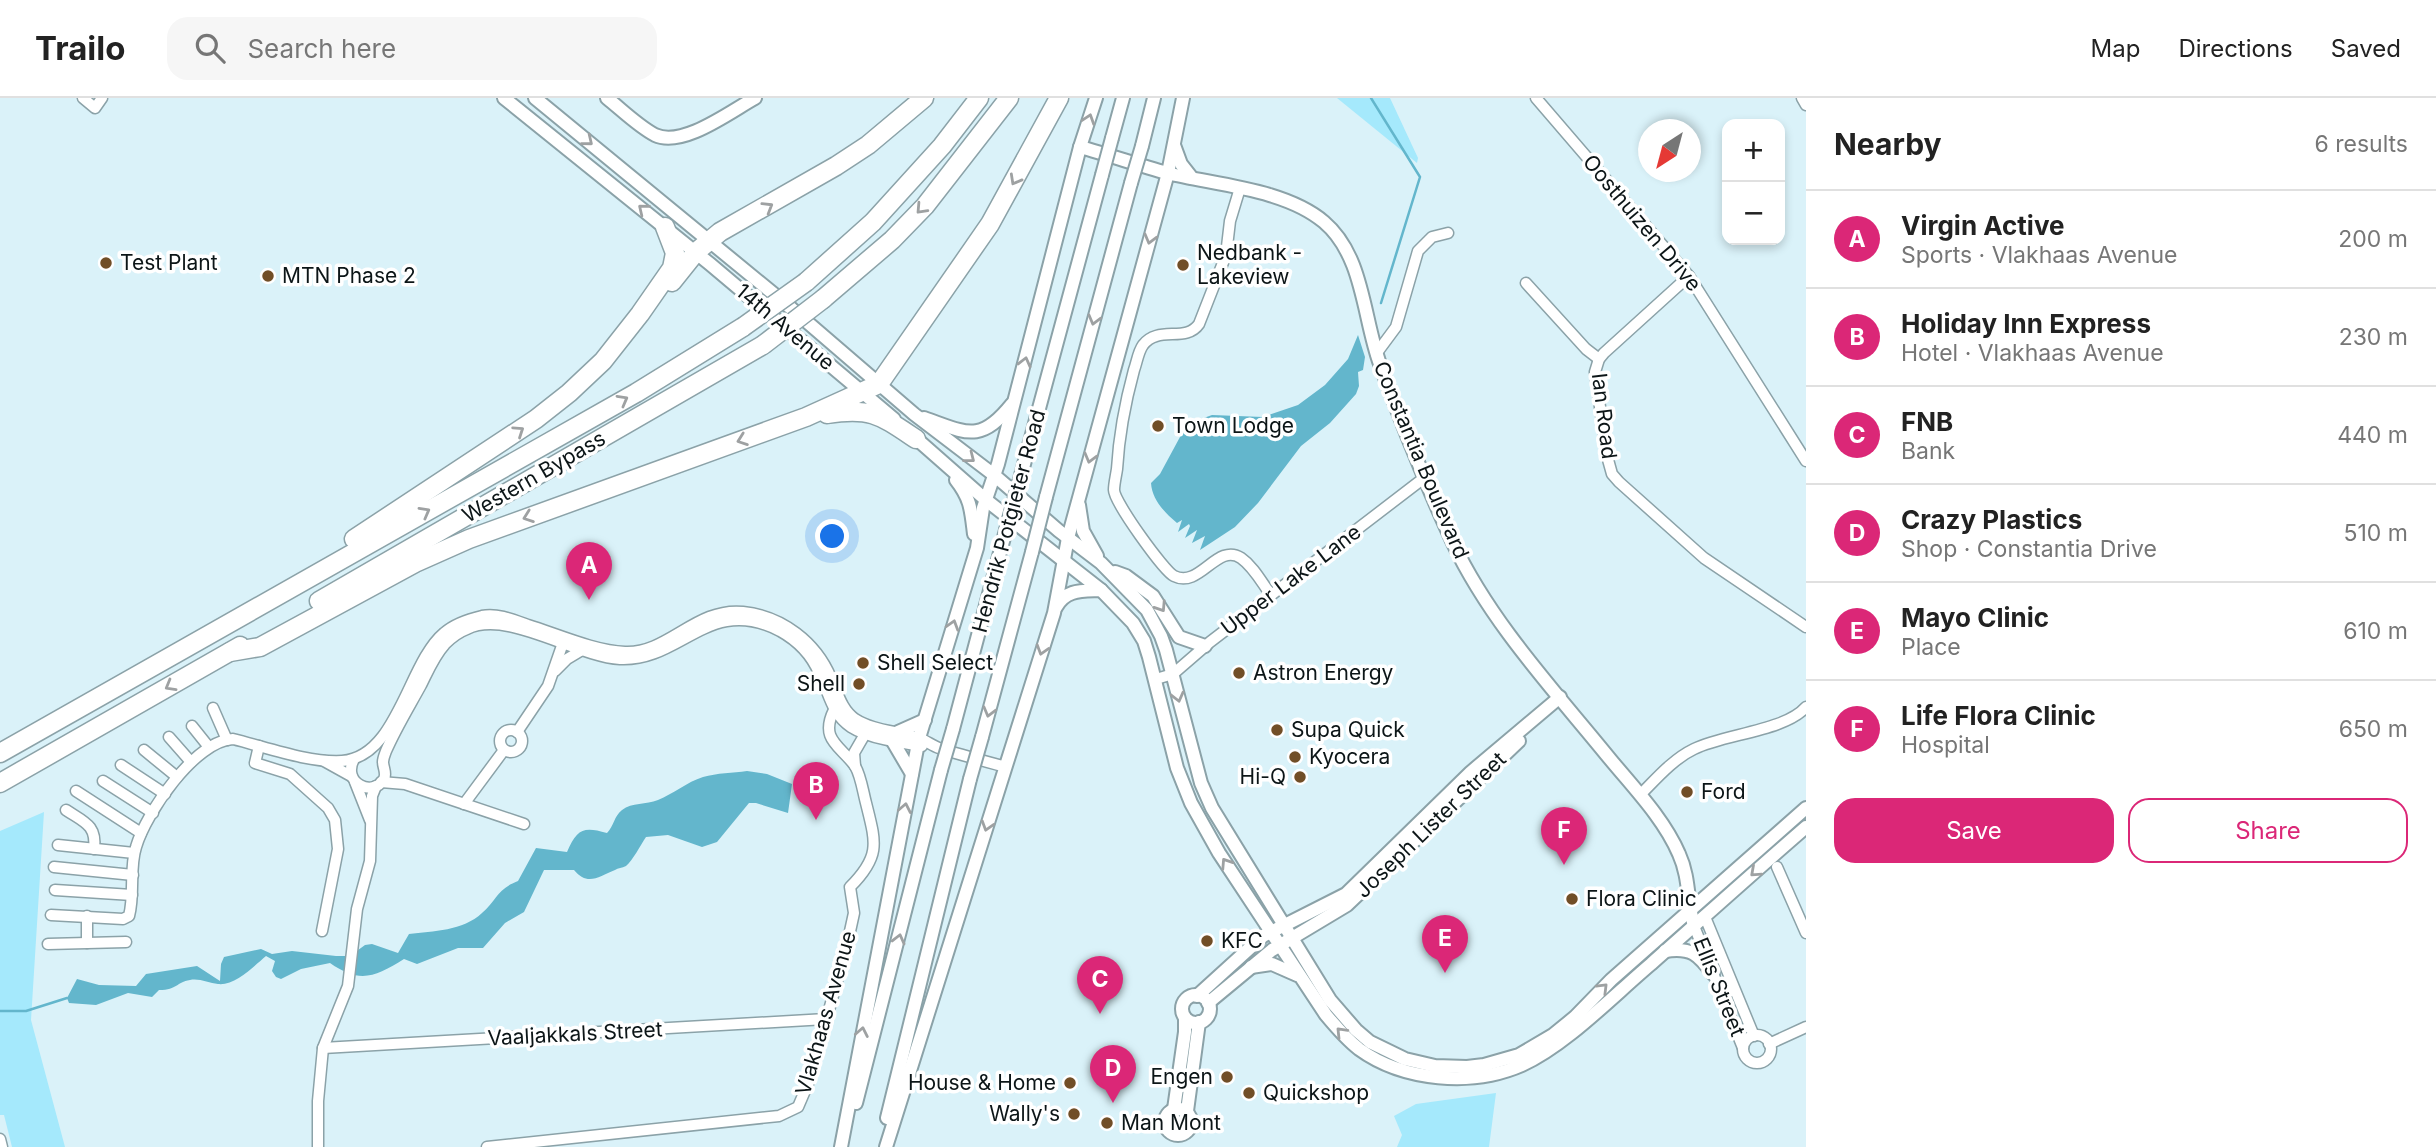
<!DOCTYPE html>
<meta charset="utf-8">
<style>
:root{--surface:#fff;--page:#f6f6f6;--text:#222;--muted:#767676;--line:#e0e0e0;--accent:#db2777}
body{margin:0;font-family:Inter,sans-serif;background:var(--page);color:var(--text)}
.controls{position:absolute;right:21px;top:21px;display:grid;overflow:hidden;border-radius:14px;box-shadow:0 4px 10px #0003}
.controls button{width:63px;height:63px;display:grid;place-items:center;padding:0;border:0;border-bottom:2px solid var(--line);background:var(--surface);color:var(--text);font:35px sans-serif}
.compass{position:absolute;left:1638px;top:21px;width:63px;height:63px;border-radius:50%;background:var(--surface);box-shadow:0 4px 10px #0003;rotate:216deg}
.you{position:absolute;left:833px;top:439px;width:24px;height:24px;margin:-18px;border:5px solid #fff;border-radius:50%;background:#1a73e8;box-shadow:0 0 0 10px #1a73e833}
.badge{display:grid;place-items:center;width:46px;height:46px;border-radius:50%;background:var(--accent);color:#fff;font-size:23px;font-weight:700}
.pin{position:absolute;translate:-50% -58px;filter:drop-shadow(0 2px 4px #0008)}
.pin::after{content:'';position:absolute;top:37px;width:24px;height:21px;background:inherit;clip-path:polygon(0 0,100% 0,50% 100%)}
.list{margin:0;padding:0;list-style:none}
h2{display:flex;justify-content:space-between;align-items:center;height:91px;margin:0;padding:0 28px;font-size:30px}
h2 small{font-size:23px;font-weight:400;color:var(--muted)}
.list li{display:grid;grid-template-columns:46px 1fr auto;gap:21px;align-items:center;box-sizing:border-box;height:98px;padding:0 28px;border-top:2px solid var(--line)}
.list b{display:block;font-size:26px;white-space:nowrap}
.list p{margin:0;font-size:23px;white-space:nowrap;color:var(--muted)}
.list em{font-size:23px;font-style:normal;color:var(--muted)}
.actions{display:flex;gap:14px;padding:21px 28px}
.actions a{flex:1;padding:16px 0;border:2px solid var(--accent);border-radius:21px;text-align:center;font-size:24px;color:var(--accent)}
.actions .main{background:var(--accent);color:#fff}
.icon{flex:none;width:38px;height:38px;fill:none;stroke:currentColor;stroke-width:2;stroke-linecap:round;stroke-linejoin:round}
.map{position:relative;flex:none;width:1806px;height:1049px;overflow:hidden}
header{display:flex;align-items:center;gap:42px;box-sizing:border-box;height:98px;padding:0 35px;background:var(--surface);border-bottom:2px solid var(--line)}
header strong{font-size:33px}
nav{display:flex;gap:38px;margin-inline-start:auto;font-size:24px}
.search{width:490px;height:63px;background:var(--page);display:flex;align-items:center;gap:18px;box-sizing:border-box;padding:0 24px;border-radius:21px;color:var(--muted);font-size:26px}
main{display:flex}
aside{flex:1;background:var(--surface)}
.map>svg:first-child{display:block}
.green{fill:#a5e9fc}
.water{fill:#63b6cc}
.lines{fill:none;stroke-linecap:round;stroke-linejoin:round}
.stream{stroke:#63b6cc;stroke-width:2.5}
.minor-casing{stroke:#8ba2a8;stroke-width:13}
.tertiary-casing{stroke:#8ba2a8;stroke-width:16}
.secondary-casing{stroke:#8ba2a8;stroke-width:16}
.motorway-casing{stroke:#8ba2a8;stroke-width:21}
.minor{stroke:#fff;stroke-width:10}
.tertiary{stroke:#fff;stroke-width:12}
.secondary{stroke:#fff;stroke-width:12}
.motorway{stroke:#fff;stroke-width:18}
.secondary-bridge-casing{stroke:#8ba2a8;stroke-width:16;stroke-linecap:butt}
.motorway-bridge-casing{stroke:#8ba2a8;stroke-width:21;stroke-linecap:butt}
.secondary-bridge{stroke:#fff;stroke-width:12}
.motorway-bridge{stroke:#fff;stroke-width:18}
.oneway{stroke:#9ea1a2}
.poi-dot{fill:#714e27;stroke:#fff;stroke-width:2.5}
.labels{text-anchor:middle;stroke-width:7;stroke-linejoin:round;paint-order:stroke}
.street-label{font-size:21px;fill:#0c1517;stroke:#fff}
.poi-label{font-size:21px;fill:#0c1517;stroke:#fff;text-anchor:start}
</style>
<header>
<strong>Trailo</strong>
<div class="search"><svg class="icon" aria-label="search" viewBox="0 0 24 24"><circle cx="10" cy="10" r="6"/><path d="M15 15l6 6"/></svg>Search here</div>
<nav><a>Map</a><a>Directions</a><a>Saved</a></nav>
</header>
<main>
<div class="map">
<svg width="1806" height="1049" viewBox="0 0 1806 1049">
<rect width="100%" height="100%" fill="#daf2f9"/>
<g class="green">
<path d="M1337 0H1390L1418 60 1417 65Z"/>
<path d="M44 714 31 922 65 1049H12L4 1017H0V733Z"/>
<path d="M1496 995 1489 1049H1397L1402 1037 1394 1018 1416 1006Z"/>
</g>
<g class="water">
<path d="M1358 237 1365 259 1363 272 1358 274 1359 288 1356 296 1330 325 1301 348 1258 405 1235 429 1200 452 1205 438 1192 445 1197 432 1185 440 1190 428 1189 426 1178 434 1182 422 1177 425C1165 415 1152 402 1151 385L1160 376 1187 326 1212 317 1263 319 1298 307 1325 287 1348 261Z"/>
<path d="M747 673 767 676 792 686 788 715 756 705H749L717 744 702 749 668 737 646 739C640 748 633 762 626 768 622 770 618 770 615 772 599 778 588 789 574 772H544L524 814 505 825 483 850H458L417 866 404 861C375 879 360 886 330 865L301 871 281 881 276 879 272 873 275 863 266 858C254 868 235 888 218 886 209 885 199 880 190 882 176 884 178 892 159 892L152 899 128 895 96 907 69 905 67 900 77 881 99 887 136 888 146 876 197 868 220 883 221 866 224 859 261 851 272 856 292 853 336 858H350L365 847 372 846 398 855 409 836C433 833 463 833 482 815 497 802 497 791 518 783L536 750 567 754C577 731 583 728 607 735 614 728 614 718 622 712 632 704 646 707 658 702 673 696 687 684 703 679 717 675 733 675 747 673Z"/>
</g>
<g class="lines">
<g class="stream">
<path d="M1371 0 1420 79 1381 205"/>
<path d="M0 913H26L67 900"/>
</g>
<defs>
<g id="minor">
<path d="M83 0 95 10 102 0"/>
<path d="M1536 0 1689 178 1806 363"/>
<path d="M1802 0 1806 7"/>
<path d="M1240 90 1230 123 1226 157 1199 226C1186 245 1158 227 1143 247 1138 254 1137 264 1134 272 1125 305 1119 337 1117 371 1116 378 1114 386 1114 392 1114 404 1164 473 1174 478 1200 491 1217 444 1241 460 1254 469 1262 485 1271 497"/>
<path d="M1689 178 1604 255 1599 261 1595 274 1607 358 1612 376 1619 384 1704 460 1806 529"/>
<path d="M1526 185 1586 251 1599 261"/>
<path d="M1376 256 1396 229 1418 153 1432 139 1448 135"/>
<path d="M555 573 567 561 582 552"/>
<path d="M1156 581 1173 576 1210 544 1424 380"/>
<path d="M213 610 227 642"/>
<path d="M192 628 208 648"/>
<circle cx="511" cy="643" r="11"/>
<path d="M517 634 548 588 564 542"/>
<path d="M169 639 191 664"/>
<path d="M259 648 255 665 290 676 328 710 335 722 338 751 322 833"/>
<path d="M144 652 177 679"/>
<path d="M354 661C341 685 373 700 384 681 387 675 383 670 383 664 383 660 385 656 386 653 396 630 409 609 421 587 428 573 434 558 445 546 451 540 459 534 467 531 507 511 575 558 620 561 681 564 709 496 780 533 798 543 811 556 819 575 829 594 831 616 851 629 868 640 901 645 922 648"/>
<path d="M324 663 351 678"/>
<path d="M121 667 165 696"/>
<path d="M855 668 854 655 865 636"/>
<path d="M103 683 153 715"/>
<path d="M355 684 370 722"/>
<path d="M381 684 405 686 524 726"/>
<path d="M76 693 141 735"/>
<path d="M1640 697C1656 681 1673 661 1694 651 1724 636 1785 633 1806 609"/>
<path d="M464 706 504 652"/>
<path d="M66 712C84 724 97 727 94 751"/>
<path d="M58 747 134 755"/>
<path d="M54 769 133 777"/>
<path d="M1777 769 1806 835"/>
<path d="M55 792 132 797"/>
<path d="M51 817 123 821 129 818C135 796 129 770 136 749 146 715 195 643 233 641 266 649 308 665 342 663 398 659 408 565 444 535 453 527 469 521 482 518 498 515 514 522 528 527 557 536 595 553 625 554 668 556 696 509 743 514 782 518 816 544 831 580 838 595 841 611 855 621 872 632 896 633 915 639 924 641 931 647 939 650 961 657 984 663 1006 669"/>
<path d="M1705 819 1754 938"/>
<path d="M1694 828 1743 950"/>
<path d="M87 845V818"/>
<path d="M48 846 126 844"/>
<circle cx="1757" cy="951" r="14"/>
<path d="M1769 946 1806 929"/>
<path d="M323 950 826 921"/>
<path d="M0 1041 2 1049"/>
<path d="M318 1049V1003L323 950 348 888 357 811 370 763 372 698 376 688"/>
<path d="M487 1049 779 1018 798 1009 810 981 847 847 854 815 850 789C881 758 876 745 866 705 863 694 861 678 855 668 841 648 819 642 834 612"/>
</g>
<g id="tertiary">
<path d="M607 0C622 12 638 28 655 37 683 50 731 13 755 0"/>
<path d="M1080 49C1109 57 1138 67 1167 75 1216 87 1285 91 1324 124 1364 158 1363 220 1380 266 1402 327 1426 386 1453 445 1491 525 1554 592 1610 661 1634 690 1664 721 1679 756 1690 780 1687 804 1694 828"/>
<circle cx="1196" cy="911" r="14"/>
<path d="M1197 898 1263 838 1346 796 1471 674 1560 599"/>
<path d="M1208 905 1272 852 1347 807 1519 643"/>
<circle cx="1178" cy="1024" r="13"/>
<path d="M1174 1011 1185 934V920"/>
<path d="M1187 1013 1199 924"/>
</g>
<g id="secondary">
<path d="M504 0 710 166 894 321"/>
<path d="M535 0 792 211 914 316 994 377 1059 433 1101 465 1147 512 1161 538 1166 552 1201 685 1212 710 1330 902 1356 932 1370 944 1405 961 1435 968 1467 969 1484 967 1519 957 1553 937 1575 919 1611 882 1806 710"/>
<path d="M1112 40 1123 0"/>
<path d="M1174 47 1181 66 1192 80"/>
<path d="M1142 48 1154 0"/>
<path d="M924 320C967 335 980 346 1012 306"/>
<path d="M911 336 986 402 1101 492 1133 525 1144 543 1149 559 1177 670 1191 705 1219 755 1326 917C1336 929 1346 941 1359 951 1403 983 1472 989 1522 967 1566 947 1613 898 1651 866 1703 820 1754 774 1806 729"/>
<path d="M1020 381 1102 77"/>
<path d="M956 382C971 401 971 412 974 436"/>
<path d="M1046 399 1131 85"/>
<path d="M1079 407 1083 433 1097 458"/>
<path d="M1115 474 1126 478 1153 498 1179 539 1205 548"/>
<path d="M1056 509C1066 491 1082 493 1101 492"/>
<path d="M953 631 1006 432"/>
<path d="M898 634 925 622"/>
<path d="M982 639 1032 454"/>
<path d="M892 642 912 676"/>
<path d="M1665 853C1691 849 1698 856 1713 876"/>
<path d="M1251 869 1272 866 1297 877"/>
<path d="M856 1005 941 672"/>
<path d="M887 1020 970 681"/>
<path d="M841 1049 919 640 977 450 983 410 998 366 1080 49 1096 0"/>
<path d="M886 1049 1054 515 1068 440 1168 75 1183 0"/>
</g>
<g id="motorway">
<path d="M672 184 696 154 720 134 836 68 868 47 924 0"/>
<path d="M806 184 873 124 942 48 979 0"/>
<path d="M823 201 892 142 925 108 1009 0"/>
<path d="M827 316C871 309 880 317 916 341"/>
<path d="M354 441 536 321 569 295 603 263 640 216 672 170 675 155 665 129"/>
<path d="M319 503 763 247"/>
<path d="M230 554 260 549 415 465 469 441 806 319 879 286 990 126 1059 0"/>
<path d="M0 655 636 295 743 229"/>
<path d="M0 685 240 548"/>
</g>
</defs>
<use href="#minor" class="minor-casing"/>
<use href="#tertiary" class="tertiary-casing"/>
<use href="#secondary" class="secondary-casing"/>
<use href="#motorway" class="motorway-casing"/>
<use href="#minor" class="minor"/>
<use href="#tertiary" class="tertiary"/>
<use href="#secondary" class="secondary"/>
<use href="#motorway" class="motorway"/>
<defs>
<g id="secondary-bridge">
<path d="M1102 77 1112 40"/>
<path d="M1131 85 1142 48"/>
<path d="M1006 432 1020 381"/>
<path d="M1032 454 1046 399"/>
<path d="M941 672 953 631"/>
<path d="M970 681 982 639"/>
</g>
<g id="motorway-bridge">
<path d="M743 229 806 184"/>
<path d="M763 247 823 201"/>
</g>
</defs>
<use href="#secondary-bridge" class="secondary-bridge-casing"/>
<use href="#motorway-bridge" class="motorway-bridge-casing"/>
<use href="#secondary-bridge" class="secondary-bridge"/>
<use href="#motorway-bridge" class="motorway-bridge"/>
</g>
<defs><path id="oneway-chevron" d="M-2-3.5L2.5 0L-2 3.5" fill="none" stroke-width="1.6" stroke-linecap="round" stroke-linejoin="round" transform="scale(1.75)"/></defs>
<g class="oneway">
<use href="#oneway-chevron" transform="translate(1089 21) rotate(-72)"/>
<use href="#oneway-chevron" transform="translate(588 43) rotate(39)"/>
<use href="#oneway-chevron" transform="translate(1015 82) rotate(119)"/>
<use href="#oneway-chevron" transform="translate(768 109) rotate(-31)"/>
<use href="#oneway-chevron" transform="translate(643 111) rotate(-141)"/>
<use href="#oneway-chevron" transform="translate(921 111) rotate(133)"/>
<use href="#oneway-chevron" transform="translate(1150 141) rotate(105)"/>
<use href="#oneway-chevron" transform="translate(1094 222) rotate(105)"/>
<use href="#oneway-chevron" transform="translate(1025 264) rotate(-76)"/>
<use href="#oneway-chevron" transform="translate(623 302) rotate(-29)"/>
<use href="#oneway-chevron" transform="translate(519 333) rotate(-34)"/>
<use href="#oneway-chevron" transform="translate(742 342) rotate(160)"/>
<use href="#oneway-chevron" transform="translate(970 360) rotate(38)"/>
<use href="#oneway-chevron" transform="translate(1090 360) rotate(105)"/>
<use href="#oneway-chevron" transform="translate(425 414) rotate(-29)"/>
<use href="#oneway-chevron" transform="translate(528 419) rotate(160)"/>
<use href="#oneway-chevron" transform="translate(1161 509) rotate(57)"/>
<use href="#oneway-chevron" transform="translate(953 527) rotate(-73)"/>
<use href="#oneway-chevron" transform="translate(1042 552) rotate(107)"/>
<use href="#oneway-chevron" transform="translate(170 588) rotate(150)"/>
<use href="#oneway-chevron" transform="translate(1178 599) rotate(76)"/>
<use href="#oneway-chevron" transform="translate(989 614) rotate(105)"/>
<use href="#oneway-chevron" transform="translate(905 710) rotate(-79)"/>
<use href="#oneway-chevron" transform="translate(987 728) rotate(107)"/>
<use href="#oneway-chevron" transform="translate(1226 765) rotate(-123)"/>
<use href="#oneway-chevron" transform="translate(1755 774) rotate(138)"/>
<use href="#oneway-chevron" transform="translate(899 841) rotate(-76)"/>
<use href="#oneway-chevron" transform="translate(1603 890) rotate(-45)"/>
<use href="#oneway-chevron" transform="translate(862 934) rotate(-79)"/>
<use href="#oneway-chevron" transform="translate(1341 934) rotate(-134)"/>
</g>
<g class="poi-dot">
<circle cx="106" cy="165" r="7"/>
<circle cx="1183" cy="167" r="7"/>
<circle cx="268" cy="178" r="7"/>
<circle cx="1158" cy="328" r="7"/>
<circle cx="863" cy="565" r="7"/>
<circle cx="1239" cy="575" r="7"/>
<circle cx="859" cy="586" r="7"/>
<circle cx="1277" cy="632" r="7"/>
<circle cx="1295" cy="659" r="7"/>
<circle cx="1300" cy="679" r="7"/>
<circle cx="1687" cy="694" r="7"/>
<circle cx="1572" cy="801" r="7"/>
<circle cx="1207" cy="843" r="7"/>
<circle cx="1227" cy="979" r="7"/>
<circle cx="1070" cy="985" r="7"/>
<circle cx="1249" cy="995" r="7"/>
<circle cx="1074" cy="1016" r="7"/>
<circle cx="1107" cy="1025" r="7"/>
</g>
<g class="labels">
<g class="street-label">
<text transform="translate(1642 125) rotate(50)" y="7">Oosthuizen Drive</text>
<text transform="translate(785 229) rotate(40)" y="7">14th Avenue</text>
<text transform="translate(1604 318) rotate(83)" y="7">Ian Road</text>
<text transform="translate(1421 362) rotate(67)" y="7">Constantia Boulevard</text>
<text transform="translate(534 379) rotate(-30)" y="7">Western Bypass</text>
<text transform="translate(1009 423) rotate(-75)" y="7">Hendrik Potgieter Road</text>
<text transform="translate(1291 482) rotate(-37)" y="7">Upper Lake Lane</text>
<text transform="translate(1431 727) rotate(-44)" y="7">Joseph Lister Street</text>
<text transform="translate(1719 889) rotate(68)" y="7">Ellis Street</text>
<text transform="translate(826 915) rotate(-74)" y="7">Vlakhaas Avenue</text>
<text transform="translate(575 936) rotate(-3)" y="7">Vaaljakkals Street</text>
</g>
<g class="poi-label">
<text x="1197" y="162">Nedbank -<tspan x="1197" dy="24">Lakeview</tspan></text>
<text x="120" y="172">Test Plant</text>
<text x="282" y="185">MTN Phase 2</text>
<text x="1172" y="335">Town Lodge</text>
<text x="877" y="572">Shell Select</text>
<text x="1253" y="582">Astron Energy</text>
<text x="845" y="593" text-anchor="end">Shell</text>
<text x="1291" y="639">Supa Quick</text>
<text x="1309" y="666">Kyocera</text>
<text x="1286" y="686" text-anchor="end">Hi-Q</text>
<text x="1701" y="701">Ford</text>
<text x="1586" y="808">Flora Clinic</text>
<text x="1221" y="850">KFC</text>
<text x="1213" y="986" text-anchor="end">Engen</text>
<text x="1056" y="992" text-anchor="end">House &amp; Home</text>
<text x="1263" y="1002">Quickshop</text>
<text x="1060" y="1023" text-anchor="end">Wally's</text>
<text x="1121" y="1032">Man Mont</text>
</g>
</g>
</svg>
<div class="controls">
<button>+</button>
<button>−</button>
</div>
<svg class="compass" viewBox="-18 -18 36 36"><path d="M0-13l5 13h-10z" fill="#e53935"/><path d="M0 13l5-13h-10z" fill="#767676"/></svg>
<div class="you"></div>
<div class="pin badge" style="left:589px;top:502px">A</div>
<div class="pin badge" style="left:816px;top:722px">B</div>
<div class="pin badge" style="left:1100px;top:916px">C</div>
<div class="pin badge" style="left:1113px;top:1005px">D</div>
<div class="pin badge" style="left:1445px;top:875px">E</div>
<div class="pin badge" style="left:1564px;top:767px">F</div>
</div>
<aside>
<h2>Nearby<small>6 results</small></h2>
<ul class="list">
<li><span class="badge">A</span><div><b>Virgin Active</b><p>Sports · Vlakhaas Avenue</p></div><em>200 m</em></li>
<li><span class="badge">B</span><div><b>Holiday Inn Express</b><p>Hotel · Vlakhaas Avenue</p></div><em>230 m</em></li>
<li><span class="badge">C</span><div><b>FNB</b><p>Bank</p></div><em>440 m</em></li>
<li><span class="badge">D</span><div><b>Crazy Plastics</b><p>Shop · Constantia Drive</p></div><em>510 m</em></li>
<li><span class="badge">E</span><div><b>Mayo Clinic</b><p>Place</p></div><em>610 m</em></li>
<li><span class="badge">F</span><div><b>Life Flora Clinic</b><p>Hospital</p></div><em>650 m</em></li>
</ul>
<div class="actions"><a class="main">Save</a><a>Share</a></div>
</aside>
</main>
